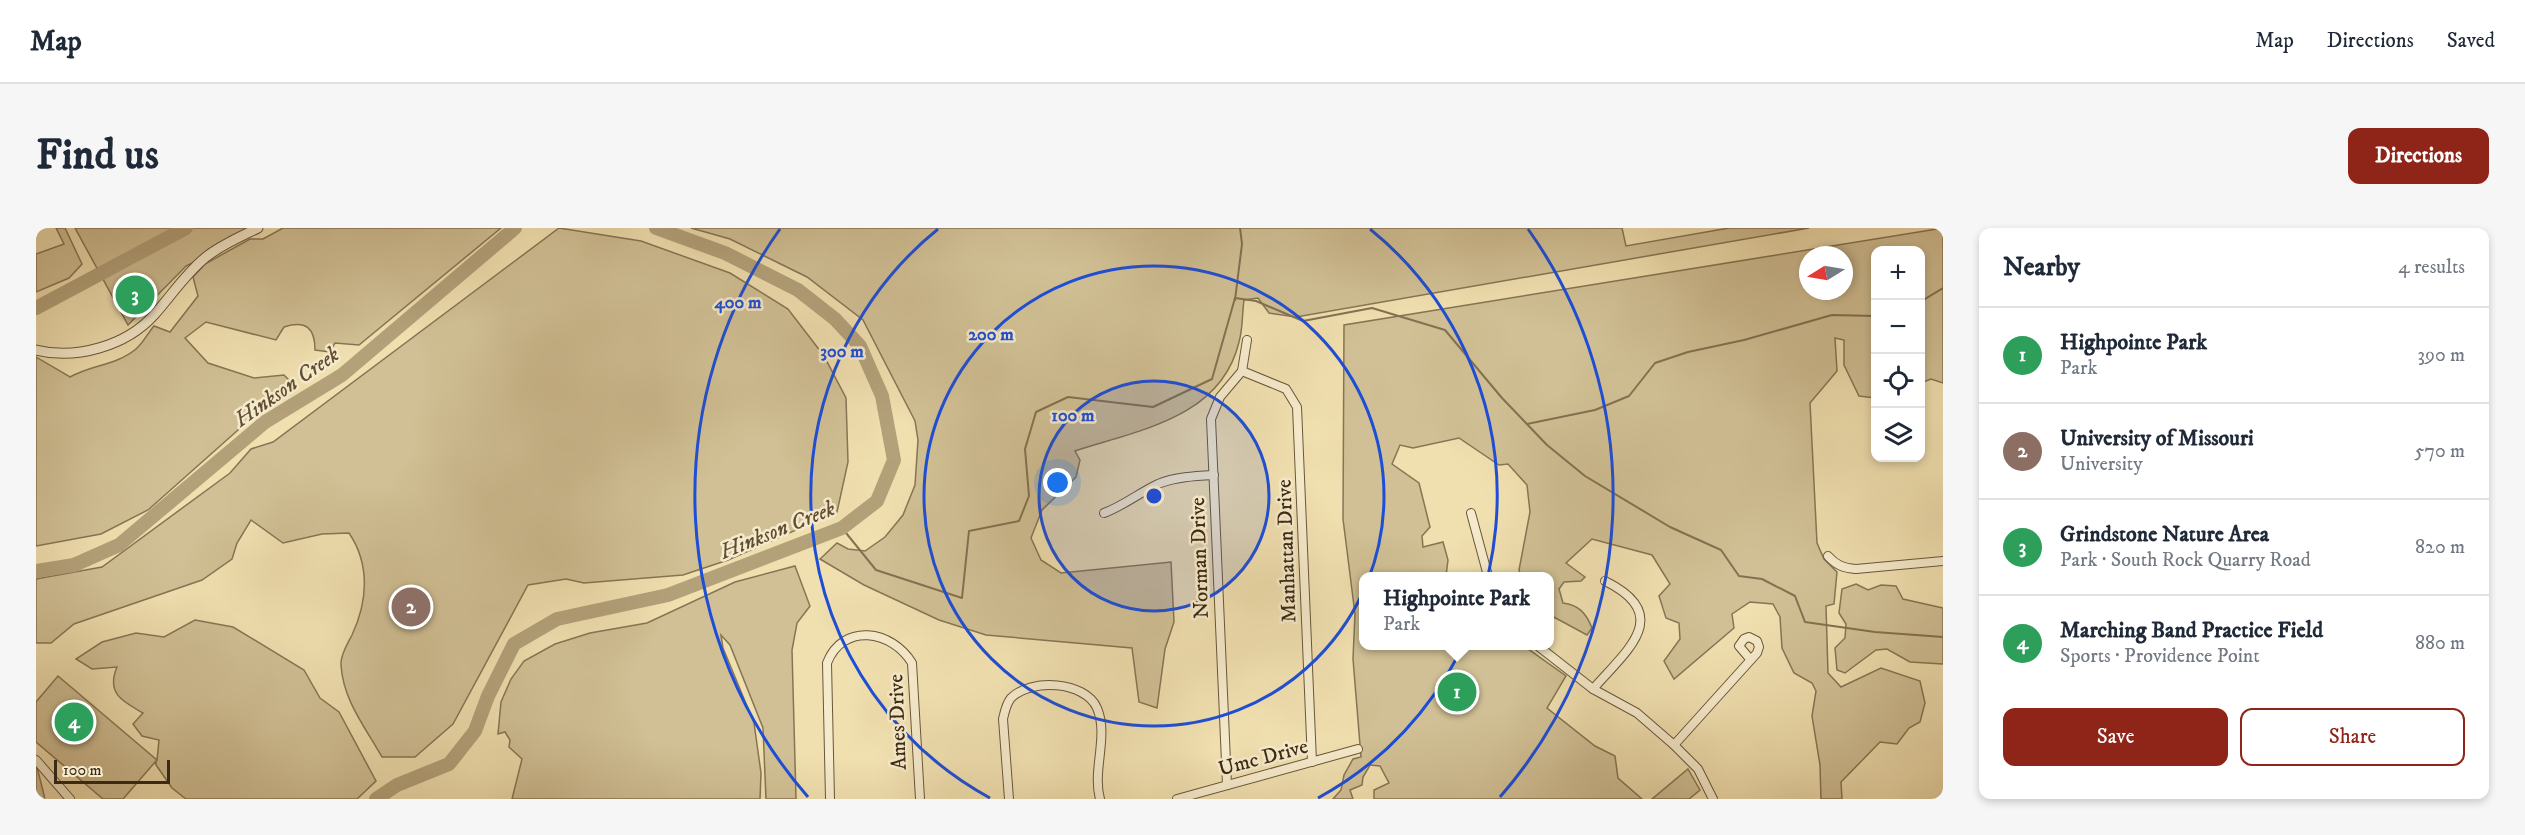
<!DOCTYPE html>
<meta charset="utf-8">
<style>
:root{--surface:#fff;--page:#f6f6f7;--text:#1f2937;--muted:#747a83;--line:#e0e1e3;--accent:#8f2418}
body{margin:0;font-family:"IM FELL DW Pica",serif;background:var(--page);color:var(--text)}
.controls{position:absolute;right:18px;top:18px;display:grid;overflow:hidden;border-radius:12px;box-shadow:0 3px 9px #0003}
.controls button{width:54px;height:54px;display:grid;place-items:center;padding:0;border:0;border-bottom:2px solid var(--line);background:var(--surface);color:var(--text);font:30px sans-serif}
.compass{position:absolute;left:1763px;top:18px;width:54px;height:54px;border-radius:50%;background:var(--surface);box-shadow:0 3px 9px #0003;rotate:259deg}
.scale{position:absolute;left:18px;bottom:15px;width:116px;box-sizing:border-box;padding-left:6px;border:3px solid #3c2a14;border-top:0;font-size:16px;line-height:21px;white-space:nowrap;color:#3c2a14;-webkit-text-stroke:4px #f5eacb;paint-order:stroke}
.you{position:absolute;left:1022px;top:255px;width:21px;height:21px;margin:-15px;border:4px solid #fff;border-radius:50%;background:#1a73e8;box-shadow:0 0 0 9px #1a73e833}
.badge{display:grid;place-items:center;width:39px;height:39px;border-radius:50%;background:var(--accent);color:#fff;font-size:20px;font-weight:700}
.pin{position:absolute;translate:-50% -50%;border:3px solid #fff;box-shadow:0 2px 6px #0006}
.popup{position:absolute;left:1323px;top:344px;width:195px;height:78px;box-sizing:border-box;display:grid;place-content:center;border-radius:12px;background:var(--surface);filter:drop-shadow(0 2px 4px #0005);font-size:20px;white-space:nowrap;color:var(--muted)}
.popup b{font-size:22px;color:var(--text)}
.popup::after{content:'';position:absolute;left:50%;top:100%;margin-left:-12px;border:12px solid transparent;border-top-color:var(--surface)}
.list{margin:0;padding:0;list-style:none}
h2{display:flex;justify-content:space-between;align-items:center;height:78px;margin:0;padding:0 24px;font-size:26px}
h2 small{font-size:20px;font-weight:400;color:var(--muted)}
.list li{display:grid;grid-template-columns:39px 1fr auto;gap:18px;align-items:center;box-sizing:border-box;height:96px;padding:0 24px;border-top:2px solid var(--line)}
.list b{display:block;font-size:22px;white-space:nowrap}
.list p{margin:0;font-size:20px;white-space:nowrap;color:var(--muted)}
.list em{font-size:20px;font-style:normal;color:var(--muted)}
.actions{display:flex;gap:12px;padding:18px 24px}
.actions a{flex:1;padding:14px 0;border:2px solid var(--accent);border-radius:12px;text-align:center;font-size:21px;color:var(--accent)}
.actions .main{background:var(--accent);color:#fff}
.icon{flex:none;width:33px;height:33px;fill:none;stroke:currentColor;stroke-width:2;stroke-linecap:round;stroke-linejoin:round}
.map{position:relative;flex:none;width:1907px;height:571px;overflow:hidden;border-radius:12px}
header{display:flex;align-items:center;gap:36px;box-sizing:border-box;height:84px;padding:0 30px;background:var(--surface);border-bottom:2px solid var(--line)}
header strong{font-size:28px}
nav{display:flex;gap:33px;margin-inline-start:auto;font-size:21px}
.intro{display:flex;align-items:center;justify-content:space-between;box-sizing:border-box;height:144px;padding:0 36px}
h1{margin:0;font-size:42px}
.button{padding:15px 27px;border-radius:12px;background:var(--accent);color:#fff;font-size:21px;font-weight:700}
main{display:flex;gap:36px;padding:0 36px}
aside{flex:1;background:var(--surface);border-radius:12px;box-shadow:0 3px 9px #0003}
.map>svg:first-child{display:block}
.green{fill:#d1c095;stroke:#867554;stroke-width:1.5;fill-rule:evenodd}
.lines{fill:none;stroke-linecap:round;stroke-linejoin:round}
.stream{stroke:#837151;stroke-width:2}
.river{stroke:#b3a17a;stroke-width:14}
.minor-casing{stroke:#69573b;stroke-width:10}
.tertiary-casing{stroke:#69573b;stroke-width:11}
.minor{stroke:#f5eacb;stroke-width:8}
.tertiary{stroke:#f5eacb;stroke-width:9}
.ring{fill:none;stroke:#1d4ed8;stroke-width:3}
.labels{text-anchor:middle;stroke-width:5;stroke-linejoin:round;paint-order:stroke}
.street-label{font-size:21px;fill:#3c2a14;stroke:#f5eacb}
.water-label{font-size:22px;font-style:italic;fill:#604e33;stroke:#f5eacb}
.centre{fill:#1d4ed8;stroke:#f5eacb;stroke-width:3}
.ring-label{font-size:18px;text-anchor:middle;font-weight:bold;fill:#1d4ed8;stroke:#f5eacb;stroke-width:5;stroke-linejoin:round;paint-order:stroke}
</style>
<header>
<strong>Map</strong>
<nav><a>Map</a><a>Directions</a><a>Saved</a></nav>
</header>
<div class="intro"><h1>Find us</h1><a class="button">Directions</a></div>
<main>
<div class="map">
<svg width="1907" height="571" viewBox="0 0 1907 571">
<rect width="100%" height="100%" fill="#f0dfaf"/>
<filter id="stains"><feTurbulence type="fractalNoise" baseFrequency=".00333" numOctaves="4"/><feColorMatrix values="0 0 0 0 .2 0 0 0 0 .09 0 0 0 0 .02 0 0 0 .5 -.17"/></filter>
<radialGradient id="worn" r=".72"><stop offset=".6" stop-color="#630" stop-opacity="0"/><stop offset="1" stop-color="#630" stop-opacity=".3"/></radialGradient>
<g class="green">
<path d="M20 0H29L46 36 33 50 0 64V26L28 16Z"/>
<path d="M39 0H225L150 38 92 97Z"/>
<path d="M247 0H465L323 117 299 115 294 124 279 122C279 100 270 92 248 99L240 112 170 94 149 110 172 135 218 150 248 147 261 160 220 186 112 282 65 306 0 318V129L34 149C55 137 81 137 100 121 107 115 112 105 118 98L134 104 162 68 157 49 169 36 214 11H227Z"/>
<path d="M523 0 605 13 694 45 752 81 788 128 810 170 812 234 801 284 692 332 647 347 548 355 530 351 492 357 417 496 379 529H346C329 499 307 472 305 437 304 427 312 415 316 407 332 373 334 336 313 305L286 306 247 315 215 292 201 315 196 331 166 352 38 396 15 415H0V351L66 339 194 245 215 221 237 214Z"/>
<path d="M655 0H1586L1590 18 1693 0H1773L1260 89 1233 85 1222 70 1208 72C1206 86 1207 100 1203 114 1185 190 1103 202 1039 223L1044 232 1040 249 1006 282 995 310 1005 332 1025 345 1135 334 1138 394 1129 421 1121 480 1103 474 1096 420 950 407 903 392 828 357 784 331 801 315 812 321 829 323 849 309 867 287 879 257 882 212 879 193 827 92 771 49 694 11Z"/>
<path d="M1907 0V155L1895 151 1885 155 1884 22H1840L1839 170 1823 168 1808 137V112L1799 110 1801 143 1774 175 1781 315 1788 331 1801 344 1798 376 1790 378 1792 445 1805 459 1845 440 1884 453 1889 475 1884 494 1873 500 1861 516 1844 514 1805 554 1806 571H1785L1784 537 1776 488 1780 463 1776 455 1758 445 1746 420 1744 389 1737 376 1714 374 1696 386 1698 400 1638 451 1628 433 1644 411 1643 395 1630 390 1623 368 1634 356 1616 327 1556 311 1530 335 1549 349 1545 353 1528 354 1523 361 1527 375C1543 377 1550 385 1556 400L1551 407 1514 387V348H1485L1483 342 1494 284 1491 257 1472 236 1463 237 1423 210 1377 220 1364 217 1356 236 1383 255 1394 299 1386 308 1387 319 1407 314 1412 332 1410 348H1328V418H1488L1530 448 1511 480 1559 518 1579 528 1582 550 1606 571H1338V562L1353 555 1344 538 1334 537 1327 549 1326 557 1314 562 1317 571H1297L1305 562 1308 547 1317 531 1325 529 1317 431 1319 386 1307 291 1308 97ZM1772 27H1808V63H1772Z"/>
<path d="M759 338 774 378 761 395 756 422 760 571H730L727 500 694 417 685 407 687 420 718 495 725 545 724 571H476L486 531 473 519 474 512 469 504 462 506 465 474 475 451 488 433 519 416 554 405 611 395 699 354Z"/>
<path d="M1820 356 1832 362 1845 357 1860 358 1867 371 1907 380V436L1874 434 1851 421 1840 422 1809 445 1801 442 1799 420 1809 410 1810 396 1803 385 1806 361Z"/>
<path d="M159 392 197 399 268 442 284 470 303 484 340 553 321 571H150L136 560 120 537V533L87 571H67L0 514V474L22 448 121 532 123 512 106 508 97 496 107 485C86 473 70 465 81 439L56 441 40 431 66 414 100 405 128 409Z"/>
<path d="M0 539 2 543 9 571H0Z"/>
<path d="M1652 541 1664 562 1653 571H1616Z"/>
</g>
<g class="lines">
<g class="stream">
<path d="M1199 72 1206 16 1204 0"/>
<path d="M1884 74 1907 60"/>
<path d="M1491 196 1559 182 1593 168 1619 135 1652 124 1708 112 1796 87 1840 88"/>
<path d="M806 300 840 342 926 370 933 303 983 293 993 268 989 221 1000 184 1032 169 1117 179 1176 151 1199 70 1220 73 1267 93 1336 80 1409 102 1466 170 1511 217 1549 248 1634 299 1685 322 1703 348 1726 351 1759 368 1769 394 1839 404 1907 409"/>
</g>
<g class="river">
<path d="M0 80 150 0"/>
<path d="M0 343 38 337 83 317 229 194 306 147 479 0"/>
<path d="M340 571 361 557 413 536 439 503 452 468 478 416 521 391 632 367 806 300 841 273 858 232 846 168 824 118 799 91 762 62 689 25 620 0"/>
</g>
<defs>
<g id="minor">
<path d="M1206 143 1250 161 1261 179 1276 534"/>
<path d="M1068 285C1087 278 1103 265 1122 256 1139 249 1159 248 1178 247"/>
<path d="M1435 285 1452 348"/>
<path d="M1792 328C1800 337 1807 340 1820 341L1907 333"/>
<path d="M1502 418 1557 461 1601 485 1638 517 1662 541 1677 571"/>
<path d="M1557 461C1591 422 1638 387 1569 353"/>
<path d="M1638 517 1721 425 1723 419 1721 413 1713 409 1708 411 1703 418 1714 431"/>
<path d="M0 532 34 571"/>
<path d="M1191 557 1175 191 1184 169 1206 143 1211 112"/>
<path d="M794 571 791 435C807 394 856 402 876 435L884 571"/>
<path d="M973 571 967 491C969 483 970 476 975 470 995 450 1049 453 1061 480 1073 508 1056 542 1064 571"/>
<path d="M1141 571 1322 521"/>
</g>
<path id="tertiary" d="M0 122C40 132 90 118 118 87 135 68 150 45 170 29 185 17 204 9 222 0"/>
</defs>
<use href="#minor" class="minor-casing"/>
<use href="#tertiary" class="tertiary-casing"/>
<use href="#minor" class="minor"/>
<use href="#tertiary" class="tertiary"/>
</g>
<circle cx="1118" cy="268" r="115" fill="#1d4ed8" fill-opacity=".12"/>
<g class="ring">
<circle cx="1118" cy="268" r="115"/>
<circle cx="1118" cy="268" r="230"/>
<path d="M954 570A344 344 0 0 1 902 1M1334 1A344 344 0 0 1 1282 570"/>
<path d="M772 569A459 459 0 0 1 744 1M1492 1A459 459 0 0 1 1464 569"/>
</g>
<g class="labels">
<g class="street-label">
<text transform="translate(1250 323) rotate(-92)" y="7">Manhattan Drive</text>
<text transform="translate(1163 330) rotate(-92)" y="7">Norman Drive</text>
<text transform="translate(861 494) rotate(-92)" y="7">Ames Drive</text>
<text transform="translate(1227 529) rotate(-15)" y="7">Umc Drive</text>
</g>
<g class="water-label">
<text transform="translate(250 158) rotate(-35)" y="8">Hinkson Creek</text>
<text transform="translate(741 301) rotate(-22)" y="8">Hinkson Creek</text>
</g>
</g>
<circle cx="1118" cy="268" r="9" class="centre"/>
<g class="ring-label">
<text x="702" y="80">400 m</text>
<text x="955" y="112">200 m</text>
<text x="806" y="129">300 m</text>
<text x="1037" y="193">100 m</text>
</g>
<rect width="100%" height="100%" filter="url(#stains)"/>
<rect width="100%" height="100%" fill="url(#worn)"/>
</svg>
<div class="controls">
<button>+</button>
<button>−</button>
<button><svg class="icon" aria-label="locate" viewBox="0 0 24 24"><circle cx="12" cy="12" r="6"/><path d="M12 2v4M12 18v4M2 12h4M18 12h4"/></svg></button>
<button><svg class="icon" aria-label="layers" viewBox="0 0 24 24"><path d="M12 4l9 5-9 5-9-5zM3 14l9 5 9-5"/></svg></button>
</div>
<svg class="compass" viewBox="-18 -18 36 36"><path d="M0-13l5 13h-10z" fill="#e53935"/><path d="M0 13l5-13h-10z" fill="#747a83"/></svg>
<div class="scale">100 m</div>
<div class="you"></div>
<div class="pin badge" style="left:1421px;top:464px;background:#2e9e5b">1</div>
<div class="popup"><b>Highpointe Park</b>Park</div>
<div class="pin badge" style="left:375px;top:379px;background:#8d6e63">2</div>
<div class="pin badge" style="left:99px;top:67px;background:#2e9e5b">3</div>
<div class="pin badge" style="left:38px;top:494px;background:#2e9e5b">4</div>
</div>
<aside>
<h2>Nearby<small>4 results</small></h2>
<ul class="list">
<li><span class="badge" style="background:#2e9e5b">1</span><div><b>Highpointe Park</b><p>Park</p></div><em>390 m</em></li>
<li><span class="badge" style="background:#8d6e63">2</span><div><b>University of Missouri</b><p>University</p></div><em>570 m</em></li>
<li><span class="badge" style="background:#2e9e5b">3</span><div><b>Grindstone Nature Area</b><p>Park · South Rock Quarry Road</p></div><em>820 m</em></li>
<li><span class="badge" style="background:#2e9e5b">4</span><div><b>Marching Band Practice Field</b><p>Sports · Providence Point</p></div><em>880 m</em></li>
</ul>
<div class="actions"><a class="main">Save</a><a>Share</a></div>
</aside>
</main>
